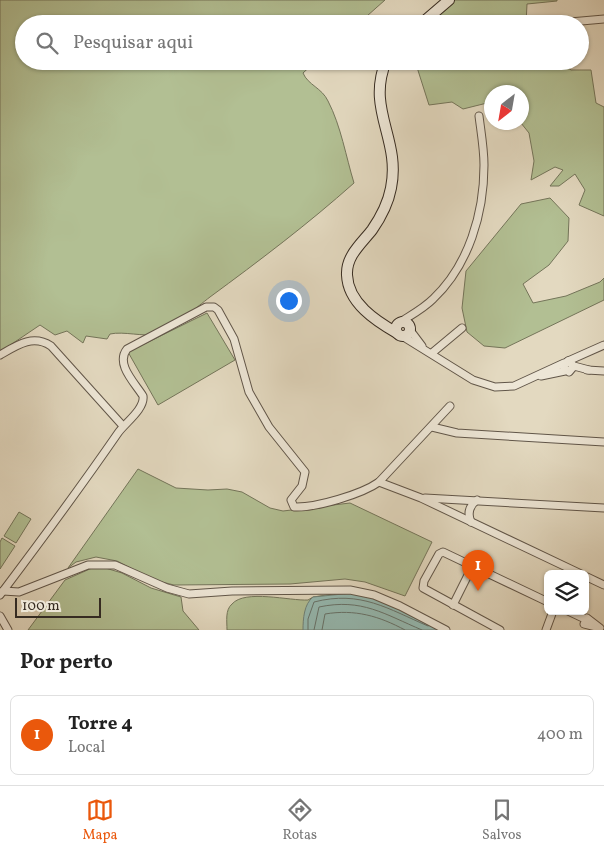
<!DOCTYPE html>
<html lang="pt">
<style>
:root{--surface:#fff;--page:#f2f2f2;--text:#222;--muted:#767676;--line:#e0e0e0;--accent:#ea580c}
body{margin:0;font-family:Vollkorn,serif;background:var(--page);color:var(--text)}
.controls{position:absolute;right:15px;bottom:15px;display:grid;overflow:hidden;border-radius:8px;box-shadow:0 1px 4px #0004}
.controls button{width:45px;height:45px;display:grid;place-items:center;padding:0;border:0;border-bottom:1px solid var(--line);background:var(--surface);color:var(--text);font:25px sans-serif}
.compass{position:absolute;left:484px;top:85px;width:45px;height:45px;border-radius:50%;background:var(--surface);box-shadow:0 1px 4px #0004;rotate:211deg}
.scale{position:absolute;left:15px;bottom:12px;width:86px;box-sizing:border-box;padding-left:5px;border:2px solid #362b21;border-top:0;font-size:14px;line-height:18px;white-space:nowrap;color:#362b21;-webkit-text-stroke:4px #ede6d6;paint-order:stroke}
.you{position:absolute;left:288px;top:300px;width:18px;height:18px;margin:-12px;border:4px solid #fff;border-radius:50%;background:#1a73e8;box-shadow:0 0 0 8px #1a73e833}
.badge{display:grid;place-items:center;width:32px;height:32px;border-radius:50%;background:var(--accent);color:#fff;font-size:16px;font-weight:700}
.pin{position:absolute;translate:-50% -41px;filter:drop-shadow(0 1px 2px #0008)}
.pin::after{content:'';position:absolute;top:26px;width:18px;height:15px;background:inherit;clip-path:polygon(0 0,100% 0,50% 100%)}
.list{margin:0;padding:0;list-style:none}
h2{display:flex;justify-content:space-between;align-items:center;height:65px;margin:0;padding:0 20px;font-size:21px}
h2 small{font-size:16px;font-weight:400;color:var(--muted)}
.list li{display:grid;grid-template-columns:32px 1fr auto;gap:15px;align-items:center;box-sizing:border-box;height:80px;margin:0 10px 10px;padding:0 10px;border:1px solid var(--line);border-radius:8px}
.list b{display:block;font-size:19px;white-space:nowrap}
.list p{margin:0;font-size:16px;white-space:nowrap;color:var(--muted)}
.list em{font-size:16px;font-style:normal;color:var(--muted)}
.icon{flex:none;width:28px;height:28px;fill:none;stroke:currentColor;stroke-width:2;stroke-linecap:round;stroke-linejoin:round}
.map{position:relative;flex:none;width:604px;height:630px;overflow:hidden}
.search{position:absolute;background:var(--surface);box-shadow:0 1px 4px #0004;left:15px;right:15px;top:15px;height:55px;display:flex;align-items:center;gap:12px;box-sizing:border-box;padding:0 18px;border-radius:28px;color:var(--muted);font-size:19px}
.sheet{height:155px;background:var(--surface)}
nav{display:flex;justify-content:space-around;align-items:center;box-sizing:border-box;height:70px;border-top:1px solid var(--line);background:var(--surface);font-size:14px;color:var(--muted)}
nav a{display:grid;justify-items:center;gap:2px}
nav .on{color:var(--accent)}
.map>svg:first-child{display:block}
.green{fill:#b2bf93;stroke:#74755a}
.water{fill:#95bab2;stroke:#6f8178}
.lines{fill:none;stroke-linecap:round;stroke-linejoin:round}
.shore{stroke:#66726a;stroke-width:1}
.street-casing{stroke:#615649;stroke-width:9}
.secondary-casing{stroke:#362b21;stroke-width:12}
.street{stroke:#ede6d6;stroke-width:7}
.secondary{stroke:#ede6d6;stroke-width:10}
</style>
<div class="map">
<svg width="604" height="630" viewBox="0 0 604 630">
<rect width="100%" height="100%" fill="#e3d9c0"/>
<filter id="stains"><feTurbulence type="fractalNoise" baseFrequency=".004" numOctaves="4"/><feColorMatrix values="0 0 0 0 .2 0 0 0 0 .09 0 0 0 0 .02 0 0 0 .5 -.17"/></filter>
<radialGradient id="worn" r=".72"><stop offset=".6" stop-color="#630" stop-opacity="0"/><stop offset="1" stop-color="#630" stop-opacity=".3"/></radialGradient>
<g class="green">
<path d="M0 0H385L358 24H24V61H316L303 73C308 85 322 88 328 101 341 126 346 157 354 183 308 224 259 261 210 297 197 307 170 330 155 334 143 337 124 331 110 334L107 339 86 336 83 343 67 331 55 335 40 325 0 352Z"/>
<path d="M454 0H557V1L527 4 526 24H428Z"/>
<path d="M415 61H559L571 70H591L596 103 604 107V216L579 205 585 190 575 174 559 186H550L563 170 555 167 531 180 534 161 529 133 521 123 522 92H492L491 102 463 109 452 102 429 105Z"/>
<path d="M550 198 569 218 568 241 549 265 523 284 533 303 566 296 600 282 604 278V300L505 348 484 346 467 332 462 308 466 271 521 204Z"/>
<path d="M207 313 235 360 158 405 128 352Z"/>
<path d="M138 469 176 488 208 490 227 489 242 492 270 508 283 511 350 503 432 542 405 596 365 582 345 579 290 584 174 585 154 580 117 561 96 557 76 562 68 568Z"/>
<path d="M19 512 31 519 16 543 4 536Z"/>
<path d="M2 538 15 546 0 569V542Z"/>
<path d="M102 567 122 573 151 588 181 597 183 611 199 630H28L65 580 92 568Z"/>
<path d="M333 594 446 630H227C227 621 225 610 232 604 245 589 290 601 308 600L313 597Z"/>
</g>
<path class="water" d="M353 593 374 596 446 630H303C303 619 304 604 313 597Z"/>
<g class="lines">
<g class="shore">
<path d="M308 630V619L314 602C361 590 388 609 428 626"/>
<path d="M314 630 319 607C362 598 384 614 422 630"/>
<path d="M322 630 325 614C355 609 379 616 405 630"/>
</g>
<defs>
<g id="street">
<path d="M570 22 604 19"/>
<path d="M402 321C413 314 424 308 433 299 469 265 484 213 484 165 484 149 481 132 479 116"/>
<path d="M410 330 422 346"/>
<path d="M402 336 473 380 495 387 514 386 564 363"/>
<path d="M432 353 462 328"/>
<path d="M0 355C17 345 33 334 51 346L123 426"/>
<path d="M568 361 604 345"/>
<path d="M574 366 569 372 563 366 568 361 574 366 589 370"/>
<path d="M587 370 604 371"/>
<path d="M541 376 565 371"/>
<path d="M432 427 457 433 604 442"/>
<path d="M379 482 421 498 581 574"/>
<path d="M425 498 604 508"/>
<path d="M471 522C467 513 469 506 477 500"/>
<path d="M585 576 604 585"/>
<path d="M3 591 19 592 88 565H115L167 588 189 594 232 591 350 590 374 595 400 606 446 630"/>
<path d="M0 595C40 542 80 488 118 433 125 423 145 409 143 396 135 383 115 364 127 349L206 307H214L218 310 234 339 249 392 269 427 305 472 302 486 291 500 294 507C316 508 362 494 379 482L450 406"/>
<path d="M453 605 472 567"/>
<path d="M568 611 585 619"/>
<path d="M0 616 8 630"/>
<path d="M587 618 600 628 584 624Z"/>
<path d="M500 630 423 588 424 581 439 554 443 552 548 602"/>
<path d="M546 630 553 611"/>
</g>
<g id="secondary">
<path d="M421 24 449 0"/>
<path d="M386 61C366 110 401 139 391 188 388 204 381 217 372 230 361 244 346 256 347 275 348 303 376 321 397 333"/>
<circle cx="403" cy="329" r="7"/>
</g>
</defs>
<use href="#street" class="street-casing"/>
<use href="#secondary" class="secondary-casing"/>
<use href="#street" class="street"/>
<use href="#secondary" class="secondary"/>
</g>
<rect width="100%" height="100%" filter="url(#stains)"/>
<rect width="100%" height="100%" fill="url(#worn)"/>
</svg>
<div class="controls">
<button><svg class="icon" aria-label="layers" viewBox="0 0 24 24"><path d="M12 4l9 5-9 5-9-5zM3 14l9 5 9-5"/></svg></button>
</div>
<svg class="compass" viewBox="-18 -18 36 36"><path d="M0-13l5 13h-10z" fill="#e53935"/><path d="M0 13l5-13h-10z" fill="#767676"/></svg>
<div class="scale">100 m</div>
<div class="you"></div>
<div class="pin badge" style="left:478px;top:591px">1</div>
<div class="search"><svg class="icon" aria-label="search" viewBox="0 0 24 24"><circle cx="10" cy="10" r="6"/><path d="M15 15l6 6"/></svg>Pesquisar aqui</div>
</div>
<section class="sheet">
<h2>Por perto<small></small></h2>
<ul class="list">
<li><span class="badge">1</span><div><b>Torre 4</b><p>Local</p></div><em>400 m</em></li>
</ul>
</section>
<nav>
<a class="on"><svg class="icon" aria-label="map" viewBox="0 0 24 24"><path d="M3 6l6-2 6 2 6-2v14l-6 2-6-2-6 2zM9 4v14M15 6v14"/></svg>Mapa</a>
<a><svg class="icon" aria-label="directions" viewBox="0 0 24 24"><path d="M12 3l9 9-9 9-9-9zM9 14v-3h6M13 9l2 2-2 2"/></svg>Rotas</a>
<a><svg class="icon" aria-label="saved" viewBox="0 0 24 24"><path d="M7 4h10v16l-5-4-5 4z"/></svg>Salvos</a>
</nav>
